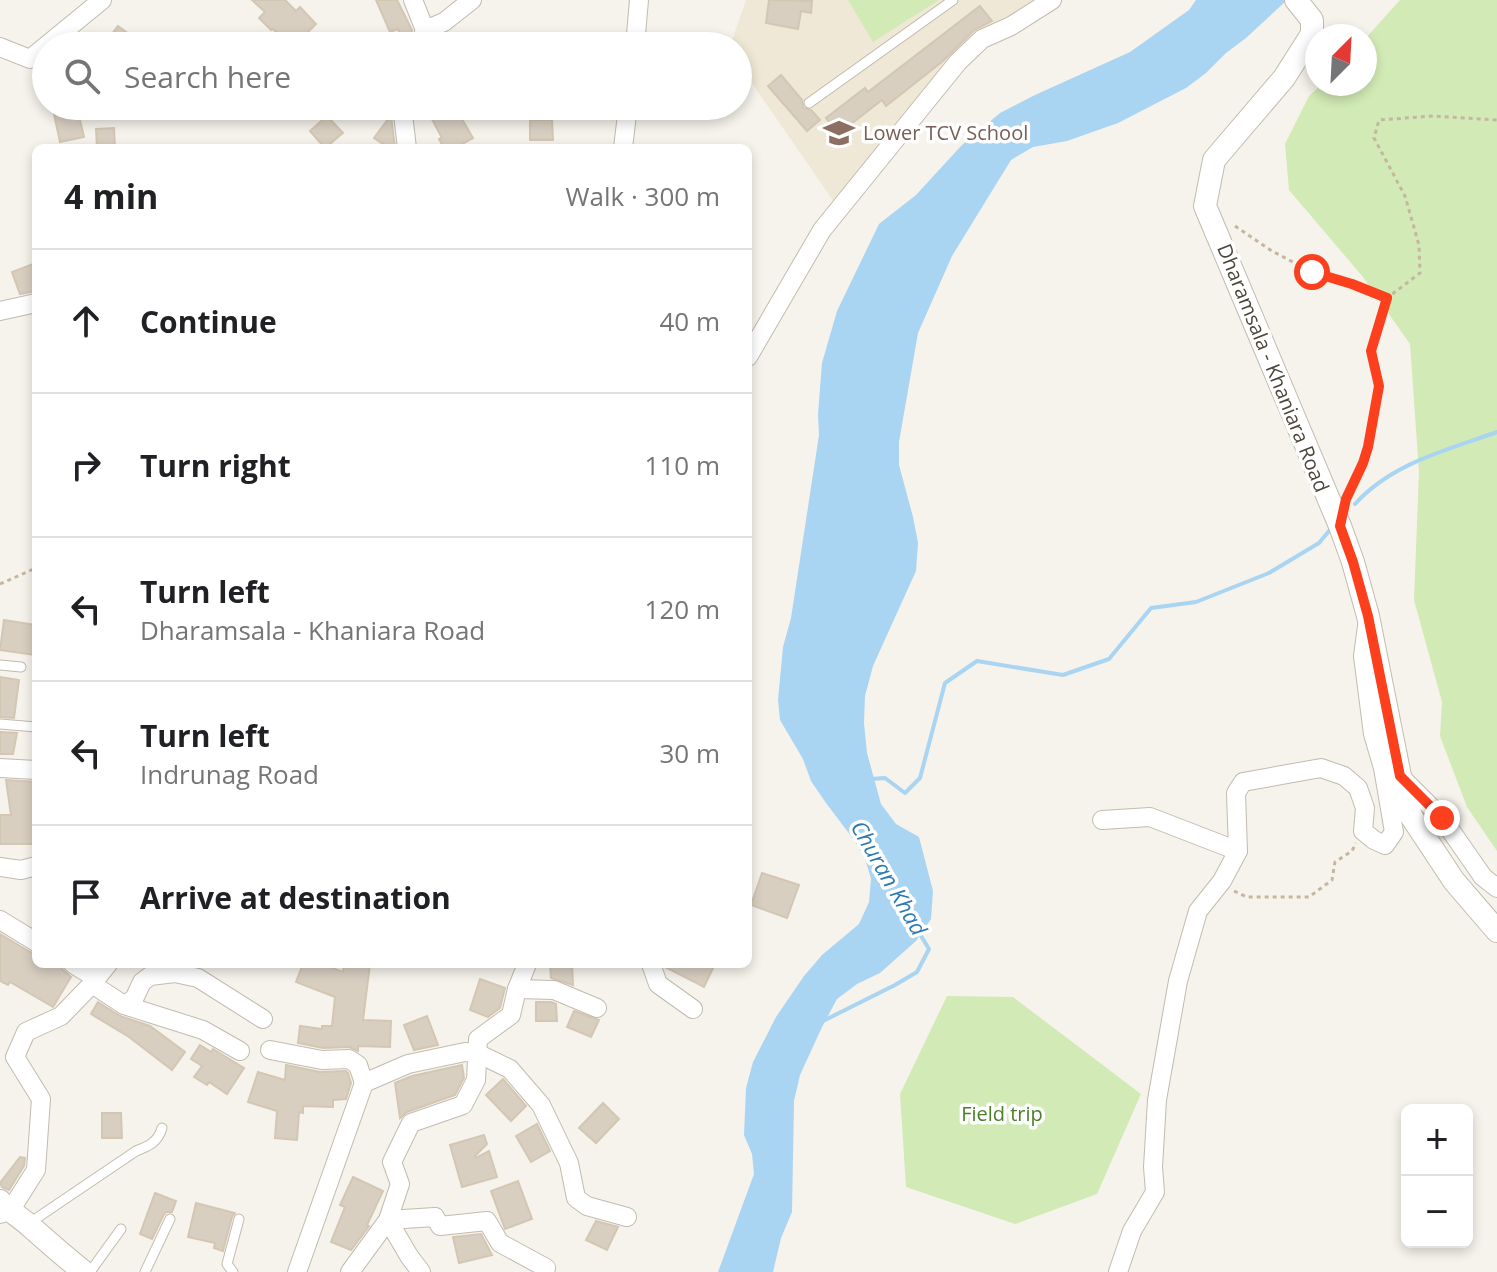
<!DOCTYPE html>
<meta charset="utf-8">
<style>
:root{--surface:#fff;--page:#f6f6f6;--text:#202124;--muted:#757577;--line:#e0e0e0}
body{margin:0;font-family:"Open Sans",sans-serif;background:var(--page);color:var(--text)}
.controls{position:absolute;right:24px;bottom:24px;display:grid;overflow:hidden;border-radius:12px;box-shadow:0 4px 12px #0003}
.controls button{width:72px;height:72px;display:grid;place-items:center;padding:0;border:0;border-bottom:2px solid var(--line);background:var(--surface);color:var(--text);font:40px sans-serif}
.compass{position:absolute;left:1305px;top:24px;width:72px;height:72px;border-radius:50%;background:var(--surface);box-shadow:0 4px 12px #0003;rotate:24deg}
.stop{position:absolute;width:24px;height:24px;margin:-18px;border:6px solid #fc3f1d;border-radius:50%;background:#fff}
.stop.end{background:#fc3f1d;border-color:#fff;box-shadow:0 2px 8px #0008}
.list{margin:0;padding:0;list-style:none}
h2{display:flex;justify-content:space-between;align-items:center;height:104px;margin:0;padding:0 32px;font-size:34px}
h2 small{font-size:26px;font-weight:400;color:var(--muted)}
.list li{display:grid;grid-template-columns:52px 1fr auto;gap:24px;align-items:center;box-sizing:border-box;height:144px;padding:0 32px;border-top:2px solid var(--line)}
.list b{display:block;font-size:30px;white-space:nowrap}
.list p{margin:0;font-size:26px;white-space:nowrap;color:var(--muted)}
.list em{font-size:26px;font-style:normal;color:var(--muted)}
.icon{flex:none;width:44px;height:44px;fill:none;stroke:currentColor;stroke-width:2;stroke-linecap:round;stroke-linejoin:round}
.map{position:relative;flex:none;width:1497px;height:1272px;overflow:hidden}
.search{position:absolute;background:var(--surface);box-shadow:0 4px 12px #0003;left:32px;top:32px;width:720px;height:88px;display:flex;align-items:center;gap:20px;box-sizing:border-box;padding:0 28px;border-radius:44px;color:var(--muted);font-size:30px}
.panel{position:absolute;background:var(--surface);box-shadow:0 4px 12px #0003;left:32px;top:144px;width:720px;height:824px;border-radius:12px}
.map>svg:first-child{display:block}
.education{fill:#efe8d6}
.green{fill:#d2eab5}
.water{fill:#a9d4f2}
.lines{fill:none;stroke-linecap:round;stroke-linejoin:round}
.stream{stroke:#a9d4f2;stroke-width:4}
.building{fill:#d8cfc1;stroke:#d3c7b4;stroke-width:2}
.service-casing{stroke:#c2bbae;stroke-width:11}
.minor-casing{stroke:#c2bbae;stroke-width:20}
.tertiary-casing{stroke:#c2bbae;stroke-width:24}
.path{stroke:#c4b79f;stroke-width:3;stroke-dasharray:4 4;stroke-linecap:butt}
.service{stroke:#fff;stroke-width:9}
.minor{stroke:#fff;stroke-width:18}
.tertiary{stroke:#fff;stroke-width:22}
.route{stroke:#fc3f1d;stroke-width:10}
.labels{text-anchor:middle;stroke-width:7;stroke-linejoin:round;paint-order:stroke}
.education-label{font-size:20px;fill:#785e54;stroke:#fff;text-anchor:start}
.street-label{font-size:20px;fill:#4b4439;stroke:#fff}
.park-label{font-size:20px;fill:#4a7f2a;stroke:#fff}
.water-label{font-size:22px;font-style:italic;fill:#2e7ab2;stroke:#fff}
</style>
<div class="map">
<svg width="1497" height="1272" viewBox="0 0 1497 1272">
<rect width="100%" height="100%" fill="#f6f3ec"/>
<path class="education" d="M746 0H1038L1026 8 992 23 970 39 834 202 738 63V46H730Z"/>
<g class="green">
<path d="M848 0H939L873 42Z"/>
<path d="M1400 0H1497V851L1467 807 1440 736 1442 702 1414 600 1419 472 1410 344 1363 277 1289 190 1285 144 1309 96 1322 84H1365V39Z"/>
<path d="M947 996 1013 997 1141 1094 1097 1194 1015 1224 906 1187 900 1094Z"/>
</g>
<path class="water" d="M1196 0H1287L1246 38 1226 53 1206 73 1186 88 1118 123 1067 141 1033 147 1011 160 952 256 918 333 899 442V465L913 517 918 543 916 571 873 666 865 696 864 723 867 753 881 804 896 824 919 837 933 891 931 919 916 941 880 973 857 984 837 999 822 1027 800 1075 794 1101 792 1212 781 1238 773 1272H718L754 1174 752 1154 744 1135 746 1088 753 1062 776 1017 804 976 822 955 859 924 869 902 871 879 865 858 854 840 826 803 811 781 803 759 780 720 778 700 783 647 791 618 819 435 818 414 822 363 837 311 879 224 916 195 961 146 1000 113 1035 95 1130 52 1189 10Z"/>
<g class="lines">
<g class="stream">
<path d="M1355 504C1392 463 1447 450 1497 432"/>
<path d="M871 779 885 778 905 793 920 778 945 683 977 661 1063 675 1109 659 1151 608 1196 602 1269 573 1319 543 1329 531"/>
<path d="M821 1022 895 985 917 972 929 949 918 931"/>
</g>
</g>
<g class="building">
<path d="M252 0H285L296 11 300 7 316 24 294 46H290L273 29 271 30 259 18 265 12Z"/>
<path d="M376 0H397L412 30 407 46H404L398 29 390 32Z"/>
<path d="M769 0 812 1 811 13 801 11 798 29 766 23Z"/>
<path d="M980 6 992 21 974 30 943 61 886 106 882 100 838 134 826 118 865 88 868 92Z"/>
<path d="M118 26 145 46H103Z"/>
<path d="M781 75 802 100 803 108 811 110 820 120 807 131 768 86Z"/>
<path d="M425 106H451L456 116 459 114 473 138 455 148H444L439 139 442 138Z"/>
<path d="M77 108 84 137 60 142 54 114Z"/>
<path d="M391 115 395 148H389L374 138Z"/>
<path d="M327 116 343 133 325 148 310 131Z"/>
<path d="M530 120H552L553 140H530Z"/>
<path d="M114 128 115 148H97L96 129Z"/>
<path d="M36 263V291L20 294 12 272Z"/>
<path d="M4 620 36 625V655L0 650Z"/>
<path d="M0 677 19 680 14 718 0 717Z"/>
<path d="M0 732 17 733 13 754H0Z"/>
<path d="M6 780 36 782V803H33V844H0V815H11Z"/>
<path d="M762 873 799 885 787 918 751 905Z"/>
<path d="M0 934 30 952 36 954V964H60L63 970 71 977 53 1007 10 982 8 985 0 981Z"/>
<path d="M303 964H321L343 972 344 964H370L363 1020 391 1021 390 1047 358 1046V1051L349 1047 323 1048 298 1043 300 1026 322 1029V1026H332L335 997 296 982Z"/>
<path d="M550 964H572L573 985 551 978Z"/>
<path d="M664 964H715L704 987 665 967Z"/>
<path d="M480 979 505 988 500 1008 488 1017 470 1010Z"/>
<path d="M98 1002 120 1016 150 1026 185 1052 172 1070 129 1037 91 1014Z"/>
<path d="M536 1002H551L556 1004 557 1021H536Z"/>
<path d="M574 1011 599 1020 591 1037 567 1027Z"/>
<path d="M427 1016 438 1045 414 1050 404 1025Z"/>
<path d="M200 1045 211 1052 213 1049 244 1068 227 1094 209 1082 207 1085 194 1077 202 1066 191 1059Z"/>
<path d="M286 1065 320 1072 346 1071 348 1073 351 1083 346 1099 333 1100V1107L303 1106V1113L299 1112 297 1140 275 1138 277 1111 248 1102 258 1072 285 1080Z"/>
<path d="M462 1065 464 1078 455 1095 407 1112 400 1118 395 1083 412 1076Z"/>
<path d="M503 1079 526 1106 511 1121 486 1095Z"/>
<path d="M603 1103 619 1119 596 1143 579 1128Z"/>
<path d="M102 1113H121L122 1138H102Z"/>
<path d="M537 1124 550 1151 531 1162 516 1136Z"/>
<path d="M484 1135 487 1144 475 1156 476 1158 489 1151 497 1177 462 1187 450 1145Z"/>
<path d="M20 1157 25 1158 24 1166 9 1190 2 1187 0 1183Z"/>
<path d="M353 1177 383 1191 367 1225 369 1226 351 1250 331 1242 345 1207 340 1205Z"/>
<path d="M518 1181 532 1219 505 1229 491 1191Z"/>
<path d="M155 1193 176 1201 172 1212H166L163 1216 152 1239 140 1234Z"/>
<path d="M196 1203 235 1213 232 1217 223 1251 214 1248 215 1243 188 1237Z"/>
<path d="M596 1221 618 1227 607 1250 586 1240Z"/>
<path d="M481 1234 492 1255 459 1263 453 1237Z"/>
</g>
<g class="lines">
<defs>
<g id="service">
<path d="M809 103 953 0"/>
<path d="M0 665 21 667"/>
<path d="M0 724 36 727"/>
<path d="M28 1224 136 1151C149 1146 158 1142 162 1128"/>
<path d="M90 1272 121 1229"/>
<path d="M145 1272 170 1219"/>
<path d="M233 1272 227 1264 239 1219"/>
</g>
<g id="minor">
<path d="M413 0 425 30 419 46"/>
<path d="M425 30 444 22 472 0"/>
<path d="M423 36 443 46"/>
<path d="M635 46 639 0"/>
<path d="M0 47 30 59 102 0"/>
<path d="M402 106 407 148"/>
<path d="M623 148 628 106"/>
<path d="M0 311 36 303"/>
<path d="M748 357 822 230 958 62 982 39 1011 26 1052 0"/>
<path d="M0 768 36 770"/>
<path d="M1400 776 1442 818 1483 877 1497 888"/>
<path d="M1102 820 1150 817 1238 851"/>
<path d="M0 867 21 870 36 866"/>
<path d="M0 920 36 942"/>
<path d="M73 964 96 978"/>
<path d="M651 964 658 984 693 1009"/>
<path d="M92 984 124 1005 203 1030 240 1051"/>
<path d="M517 989 554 990 597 1008"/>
<path d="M124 1005 134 999 142 982 150 976 175 973 198 978 263 1019"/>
<path d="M270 1050 322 1060 349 1059 358 1065 364 1083"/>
<path d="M0 1214 10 1211 36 1170 41 1099 15 1057 26 1032 61 1016 92 984 108 964"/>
<path d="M297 1272 364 1083 408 1064 465 1052 477 1053 510 1069 541 1105 569 1163 576 1198 587 1206 627 1217"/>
<path d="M350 1272 388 1220 400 1184 392 1162 411 1123 463 1105 476 1080 478 1039 511 1015 517 989 527 964"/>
<path d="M421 1272 409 1256 388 1220 435 1217 440 1226 487 1221 500 1243 546 1268 545 1272"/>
<path d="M1118 1272 1132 1231 1155 1192 1153 1167 1157 1100 1178 981 1198 911 1222 881 1238 851 1236 793 1243 782 1321 768 1344 776 1358 788 1365 808 1363 831 1374 840 1385 845 1394 832 1383 768 1373 734 1363 656 1367 626"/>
</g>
<g id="tertiary">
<path d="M1296 0 1312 20V34L1284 78 1214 160 1205 206 1340 526 1353 562 1368 616 1400 776 1411 816 1454 881 1497 931"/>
<path d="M0 1201C9 1211 20 1217 30 1226 48 1242 65 1257 84 1272"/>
</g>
</defs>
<use href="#service" class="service-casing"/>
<use href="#minor" class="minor-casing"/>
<use href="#tertiary" class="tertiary-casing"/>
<g class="path">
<path d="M1235 226 1272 251 1312 272 1352 284 1387 298 1420 273 1419 245 1405 196 1374 138 1379 120 1433 116 1497 120"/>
<path d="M1348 495 1363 463 1368 447 1379 386 1371 351 1387 299"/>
<path d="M0 584 36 568"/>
<path d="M1234 891 1247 897H1309L1332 880 1335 862 1352 851 1356 843"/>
</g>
<use href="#service" class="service"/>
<use href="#minor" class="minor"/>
<use href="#tertiary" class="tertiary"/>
</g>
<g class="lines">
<path class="route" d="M1312 272 1352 284 1387 298 1371 351 1379 386 1368 447 1363 463 1346 499 1340 526 1353 562 1368 616 1400 776 1442 818"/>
</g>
<defs>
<symbol id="school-bare" viewBox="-9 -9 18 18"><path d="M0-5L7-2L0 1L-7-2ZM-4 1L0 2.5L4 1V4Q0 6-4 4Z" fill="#8d6e63" stroke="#fff" stroke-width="2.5" paint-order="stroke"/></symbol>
</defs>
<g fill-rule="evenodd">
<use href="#school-bare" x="817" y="111" width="44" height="44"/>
</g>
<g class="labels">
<g class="education-label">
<text x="863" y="140">Lower TCV School</text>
</g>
<g class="street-label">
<text transform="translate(1273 368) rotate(68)" y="7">Dharamsala - Khaniara Road</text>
</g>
<g class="park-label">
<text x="1002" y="1121">Field trip</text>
</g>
<g class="water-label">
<text transform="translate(889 878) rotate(60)" y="8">Churan Khad</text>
</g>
</g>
</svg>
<div class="controls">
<button>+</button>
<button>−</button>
</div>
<svg class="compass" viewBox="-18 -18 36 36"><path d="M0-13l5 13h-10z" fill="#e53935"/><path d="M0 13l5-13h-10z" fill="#757577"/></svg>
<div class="stop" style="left:1312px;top:272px"></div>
<div class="stop end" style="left:1442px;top:818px"></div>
<div class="search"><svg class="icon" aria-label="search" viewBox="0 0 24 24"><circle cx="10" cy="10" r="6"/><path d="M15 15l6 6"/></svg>Search here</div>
<section class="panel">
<h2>4 min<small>Walk · 300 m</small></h2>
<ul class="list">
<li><svg class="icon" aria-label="ahead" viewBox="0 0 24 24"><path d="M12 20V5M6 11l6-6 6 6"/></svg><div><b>Continue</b></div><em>40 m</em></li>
<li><svg class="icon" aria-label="right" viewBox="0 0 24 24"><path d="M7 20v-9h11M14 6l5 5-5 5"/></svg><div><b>Turn right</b></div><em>110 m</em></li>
<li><svg class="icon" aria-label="left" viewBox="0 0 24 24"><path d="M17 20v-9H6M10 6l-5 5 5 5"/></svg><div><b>Turn left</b><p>Dharamsala - Khaniara Road</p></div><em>120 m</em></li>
<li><svg class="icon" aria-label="left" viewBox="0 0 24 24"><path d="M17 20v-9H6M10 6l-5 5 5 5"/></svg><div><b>Turn left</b><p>Indrunag Road</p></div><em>30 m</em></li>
<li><svg class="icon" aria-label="arrive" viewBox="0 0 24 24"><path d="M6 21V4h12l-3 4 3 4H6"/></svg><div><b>Arrive at destination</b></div></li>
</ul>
</section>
</div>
